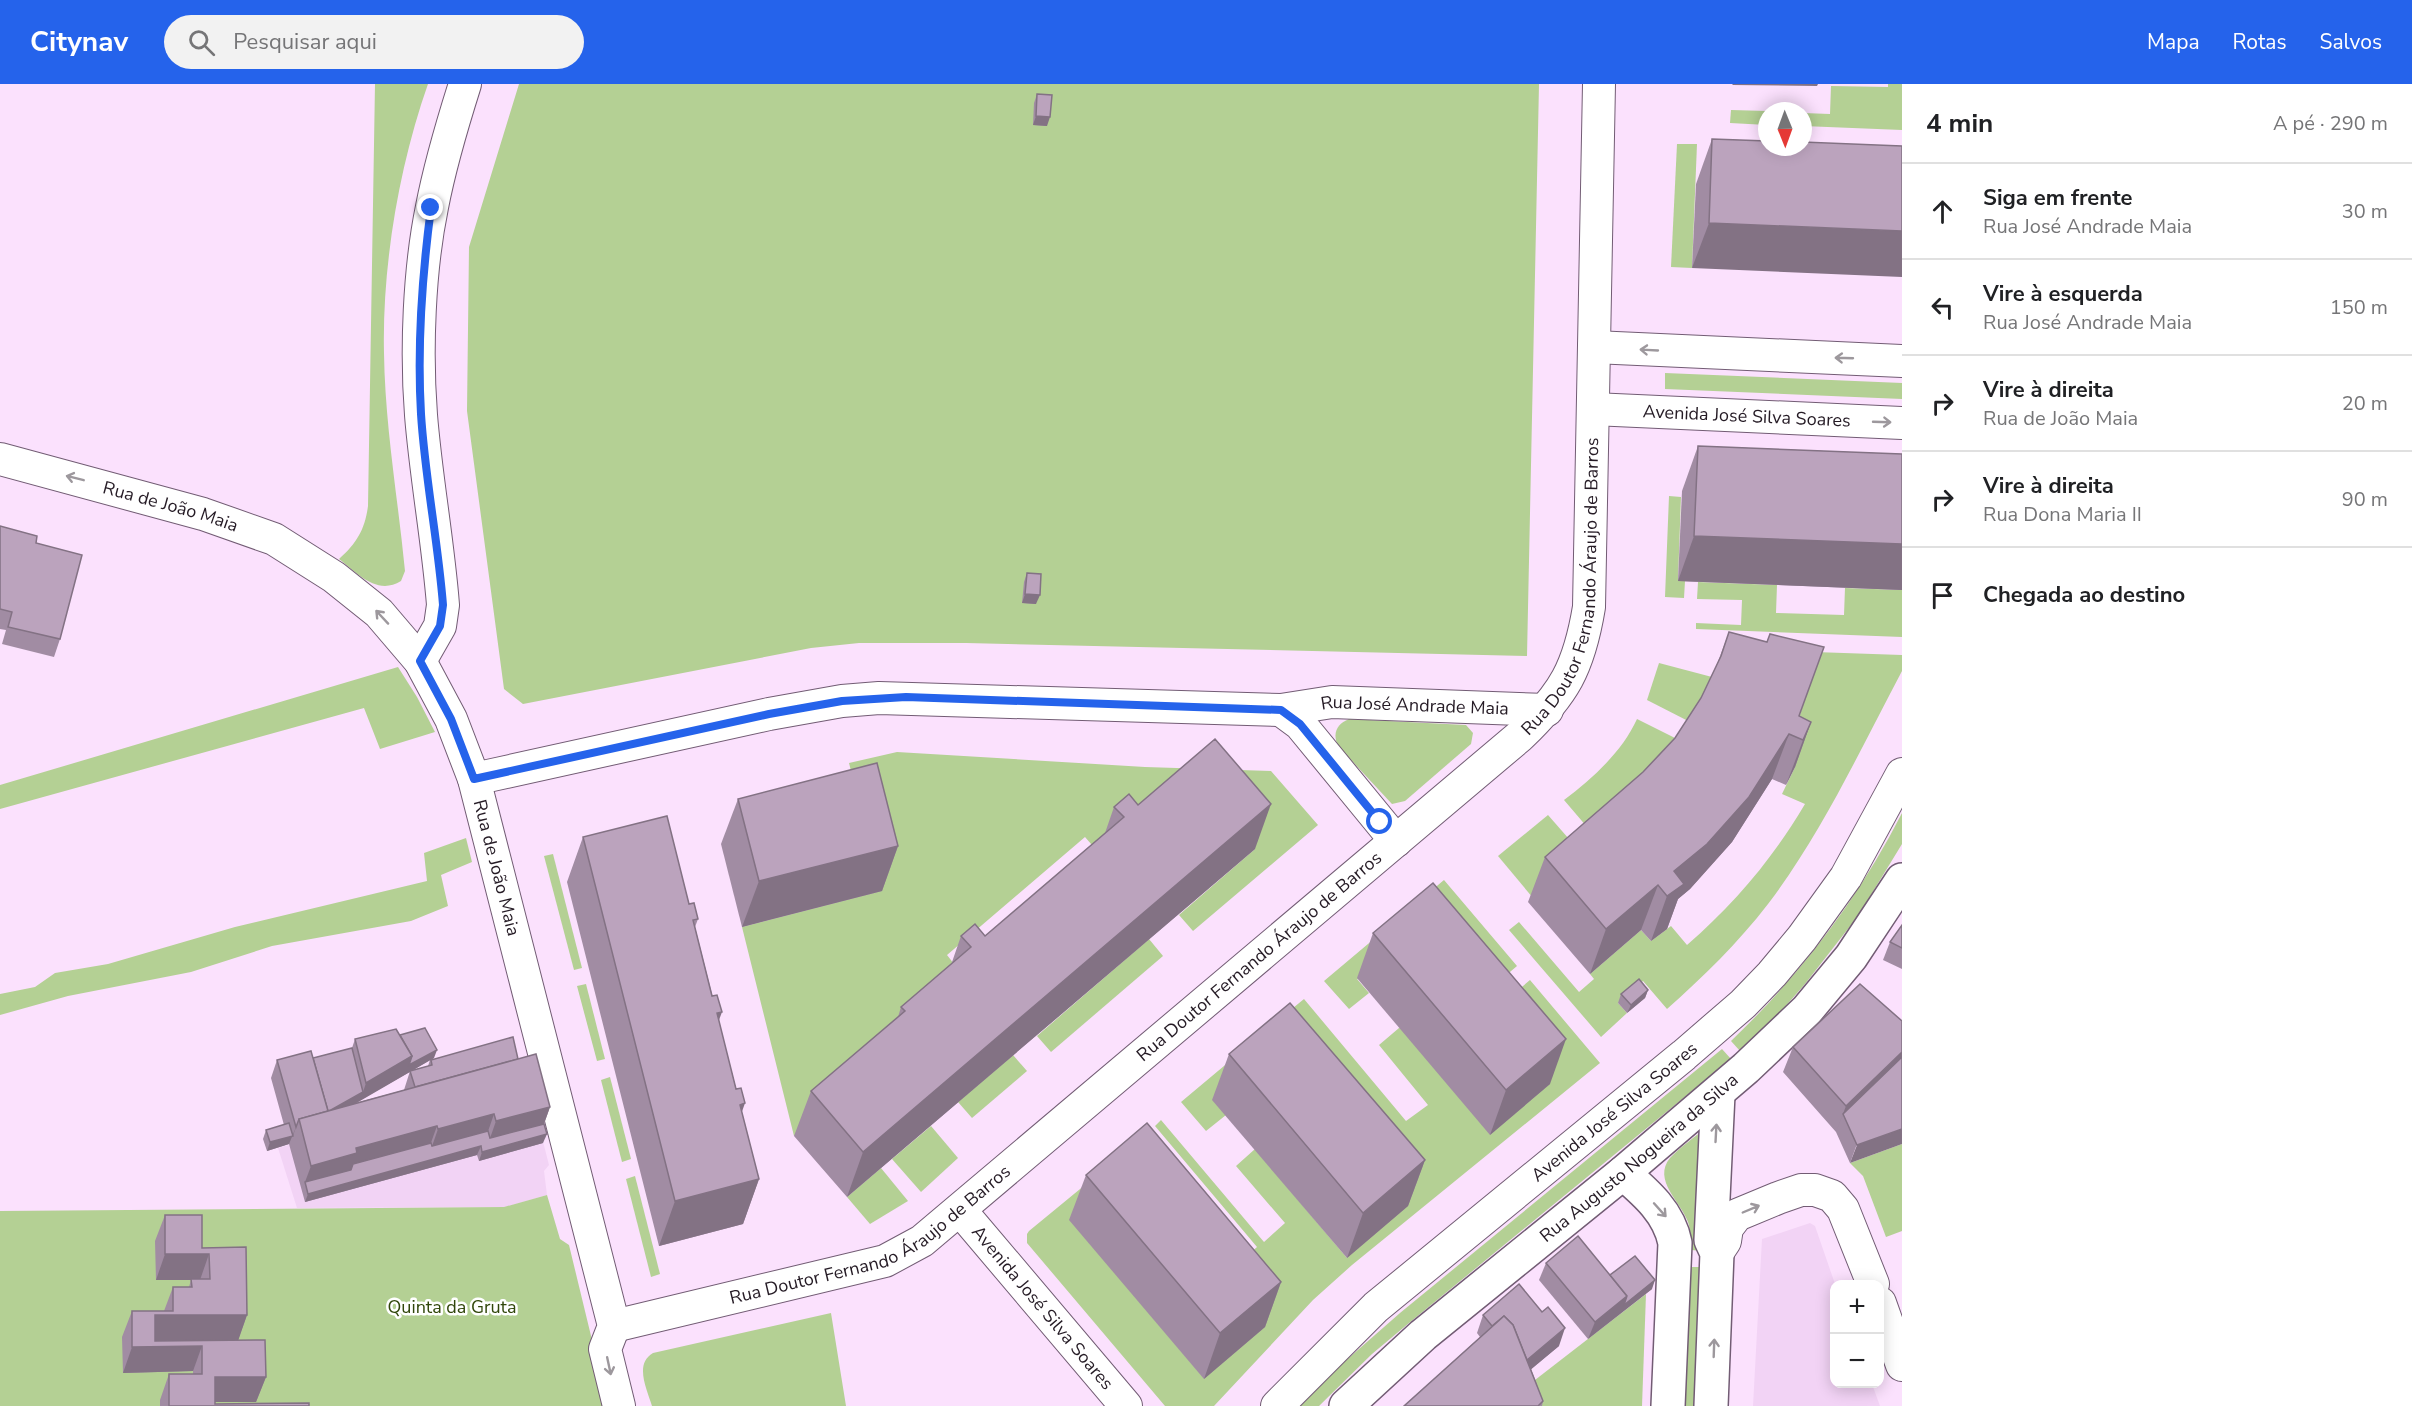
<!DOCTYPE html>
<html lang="pt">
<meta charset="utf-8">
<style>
:root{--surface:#fff;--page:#f2f2f2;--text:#202124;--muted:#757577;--line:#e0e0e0;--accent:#2563eb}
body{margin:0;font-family:"Nunito Sans",sans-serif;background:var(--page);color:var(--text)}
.controls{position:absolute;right:18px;bottom:18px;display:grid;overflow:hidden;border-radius:12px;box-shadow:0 3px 15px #0003}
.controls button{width:54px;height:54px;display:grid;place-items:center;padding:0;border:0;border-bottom:2px solid var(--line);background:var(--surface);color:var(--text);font:30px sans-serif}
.compass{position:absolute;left:1758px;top:18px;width:54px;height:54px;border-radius:50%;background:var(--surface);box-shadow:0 3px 15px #0003;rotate:179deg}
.stop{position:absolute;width:18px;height:18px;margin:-14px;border:4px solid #2563eb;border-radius:50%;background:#fff}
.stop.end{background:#2563eb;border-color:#fff;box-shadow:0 2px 6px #0008}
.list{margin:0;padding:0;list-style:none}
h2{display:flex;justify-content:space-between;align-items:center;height:78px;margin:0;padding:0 24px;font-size:26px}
h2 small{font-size:20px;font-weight:400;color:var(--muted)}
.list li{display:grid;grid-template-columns:39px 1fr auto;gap:18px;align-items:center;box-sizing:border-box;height:96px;padding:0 24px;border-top:2px solid var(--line)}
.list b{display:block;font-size:22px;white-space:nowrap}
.list p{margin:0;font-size:20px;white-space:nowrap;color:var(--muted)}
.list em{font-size:20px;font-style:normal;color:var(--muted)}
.icon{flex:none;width:33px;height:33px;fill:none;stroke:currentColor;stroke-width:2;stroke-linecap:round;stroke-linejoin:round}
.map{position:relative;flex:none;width:1902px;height:1322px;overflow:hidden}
header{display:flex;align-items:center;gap:36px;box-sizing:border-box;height:84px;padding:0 30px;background:var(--accent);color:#fff}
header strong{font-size:28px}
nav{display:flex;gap:33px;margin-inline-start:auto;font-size:21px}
.search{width:420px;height:54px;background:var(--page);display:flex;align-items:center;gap:15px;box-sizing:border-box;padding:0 21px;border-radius:33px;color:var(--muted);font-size:22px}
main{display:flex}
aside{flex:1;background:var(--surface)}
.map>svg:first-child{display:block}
.built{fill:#f2d3f5}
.green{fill:#b4d094}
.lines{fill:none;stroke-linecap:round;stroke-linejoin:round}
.street-casing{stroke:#725c74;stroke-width:34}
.secondary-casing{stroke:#725c74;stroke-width:36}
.street{stroke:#fff;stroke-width:32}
.secondary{stroke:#fff;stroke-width:33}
.wall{fill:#a18ca3;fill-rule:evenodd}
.shaded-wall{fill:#837284}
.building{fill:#bba3bd;stroke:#837284;stroke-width:1.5}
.oneway{stroke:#9d989d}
.route{stroke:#2563eb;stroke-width:8}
.labels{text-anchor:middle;stroke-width:5;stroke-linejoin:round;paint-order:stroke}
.street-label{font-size:18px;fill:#251b25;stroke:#fff}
.park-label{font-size:18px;fill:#30460a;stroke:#fff}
</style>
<header>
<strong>Citynav</strong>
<div class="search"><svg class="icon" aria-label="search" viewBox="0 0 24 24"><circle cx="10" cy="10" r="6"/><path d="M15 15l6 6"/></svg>Pesquisar aqui</div>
<nav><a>Mapa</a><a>Rotas</a><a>Salvos</a></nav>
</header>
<main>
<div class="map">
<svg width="1902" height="1322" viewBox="0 0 1902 1322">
<rect width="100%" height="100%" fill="#fbe1fd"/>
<g class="built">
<path d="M527 995 549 1081 544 1087 547 1111 505 1123 297 1124 278 1064Z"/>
<path d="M1810 1139 1815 1142 1835 1200 1834 1300H1872L1880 1322H1753L1762 1155Z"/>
</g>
<g class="green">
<path d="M375 0H428C399 82 382 182 384 269 385 342 398 415 405 487L401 497C377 512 357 489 339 475 357 459 365 445 368 422Z"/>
<path d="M519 0H1539L1527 572 966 559H859L811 564 523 620 504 605 467 327 469 163Z"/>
<path d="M1888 0H1902V46L1803 42V29L1830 30 1831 2 1888 3Z"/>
<path d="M1731 26 1767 27V41L1730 39Z"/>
<path d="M1677 60H1697L1692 184 1671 183Z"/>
<path d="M1665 289 1902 299V315L1665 305Z"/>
<path d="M1669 412 1681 413 1678 496 1685 497 1684 514 1665 513Z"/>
<path d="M1698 498 1777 501 1776 529 1844 531 1845 504 1902 506V553L1696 545V539L1741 541 1742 516 1697 515Z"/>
<path d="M1724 565 1902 571V587C1860 666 1822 749 1768 820 1738 859 1703 893 1667 925L1643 897 1618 919 1627 929 1601 953 1509 846 1519 838 1579 908 1594 895 1590 890 1641 846 1651 857 1671 842 1687 861C1735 819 1773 774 1805 720L1782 710 1795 683 1796 644 1807 608Z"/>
<path d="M1659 579 1712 593 1694 640 1647 616Z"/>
<path d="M398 583 417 613 435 648 380 665 364 624 0 725V701Z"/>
<path d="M1349 635 1466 641 1473 649 1471 660 1405 717 1392 720 1338 662C1332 649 1337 640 1349 635Z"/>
<path d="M1637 635 1685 659 1599 757 1564 716C1592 695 1622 668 1637 635Z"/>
<path d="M897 668 1145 683 1271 687 1318 741 1193 847 1179 831 1255 765 1098 768 1085 753 947 871 958 885 878 981 794 1052 742 843 881 807 849 679Z"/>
<path d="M1902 729V760L1858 832 1805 900 1777 932 1740 967 1731 957C1801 890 1858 815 1902 729Z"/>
<path d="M1548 731 1583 771 1533 814 1498 772Z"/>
<path d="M466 754 472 778 441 791 448 822 411 837 272 862 191 888 68 912 0 931V910L35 903 55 889 108 880 235 843 427 797 424 769Z"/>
<path d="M553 770 582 884 574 886 544 772Z"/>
<path d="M1444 796 1517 882 1478 915 1357 895 1369 909 1349 925 1324 897Z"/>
<path d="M1149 855 1163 872 1051 968 1037 952Z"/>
<path d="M1530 896 1600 979 1352 1181 1313 1216 1214 1322H1165L1027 1159V1150L1029 1147 1136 1059 1137 1215 1204 1294 1238 1180 1257 1163 1155 1042 1161 1036 1264 1158 1285 1139 1236 1082 1255 1065 1347 1174 1293 924 1304 915 1406 1037 1428 1021 1379 961 1399 944 1490 930Z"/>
<path d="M586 900 605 975 597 977 577 902Z"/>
<path d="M1286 930 1213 1015 1226 1031 1206 1047 1181 1018Z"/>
<path d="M1722 965 1731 975 1409 1239 1372 1270 1319 1322H1299L1327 1293 1400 1229Z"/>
<path d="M1013 971 1027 987 972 1034 958 1018Z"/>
<path d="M610 993 631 1075 622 1078 601 996Z"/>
<path d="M931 1042 958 1074 921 1108 892 1075Z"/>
<path d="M1707 1043 1703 1167 1691 1166C1691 1156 1691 1147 1688 1138 1681 1118 1652 1096 1670 1074 1680 1063 1695 1053 1707 1043Z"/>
<path d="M1902 1060V1147L1886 1153 1863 1092 1850 1079Z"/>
<path d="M881 1084 908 1117 870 1140 847 1113Z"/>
<path d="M635 1092 660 1190 651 1193 626 1095Z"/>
<path d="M547 1111 560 1155 569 1161 608 1322H0V1127L504 1123Z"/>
<path d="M1690 1183H1702L1695 1322H1685Z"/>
<path d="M1646 1210 1642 1322H1511L1509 1316Z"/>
<path d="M831 1229 846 1322H652C647 1305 634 1280 653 1269Z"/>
</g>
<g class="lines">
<defs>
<g id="street">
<path d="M1594 263 1902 277"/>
<path id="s1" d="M1593 325 1902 339"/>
<path id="s2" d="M0 375 203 430 274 455 334 493 379 529 420 577 451 635 474 695 614 1242 605 1265 619 1322"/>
<path d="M420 577 440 542 443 521C438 457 426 394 421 331 416 267 419 186 432 123 440 81 452 41 465 0"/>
<path d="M1281 626 1300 640 1396 757"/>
<path id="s3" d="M474 695 769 630 842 617 879 614 1281 626 1332 618 1547 626"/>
<path id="s4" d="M960 1126 1126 1322"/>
<path d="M1717 1169 1725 1157 1727 1144 1737 1131 1778 1114 1801 1106H1815L1832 1112 1843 1125 1873 1200"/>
<path d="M1880 1219 1902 1281"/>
<path id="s5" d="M614 1242 885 1177 922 1157 1520 652C1564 610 1579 584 1589 523L1599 0"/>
<path id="s6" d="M1277 1322 1376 1223 1684 971 1743 920 1772 890 1802 854 1846 793 1902 690"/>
</g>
<g id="secondary">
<path d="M1623 1089C1645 1108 1669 1128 1675 1159L1668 1322"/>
<path id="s7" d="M1346 1322 1423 1251 1623 1089 1746 984 1807 926 1851 873 1902 796"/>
<path d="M1711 1322 1717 1169 1711 1156 1718 1010"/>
</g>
</defs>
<use href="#street" class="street-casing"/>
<use href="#secondary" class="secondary-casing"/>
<use href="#street" class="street"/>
<use href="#secondary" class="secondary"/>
</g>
<g class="wall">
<path d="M1037 10 1047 42 1033 41 1034 19Z"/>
<path d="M1712 55 1902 62 1692 184 1696 100Z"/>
<path d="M1698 362 1902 370V506L1678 497 1682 407Z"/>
<path d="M0 442 36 459 60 555 54 573 2 560 6 546 0 545Z"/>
<path d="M1027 489 1036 520 1022 519 1024 498Z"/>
<path d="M1729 548 1799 632 1811 638 1795 683 1786 701 1772 695 1732 758 1690 805 1678 815 1667 845 1651 857 1641 846 1590 890 1528 818 1545 773 1643 688 1675 654 1701 614 1716 583Z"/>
<path d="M738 715 898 762 882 807 742 843 721 760Z"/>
<path d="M1138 721 1255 765 847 1113 794 1052 811 1007 898 933 901 923 951 881 961 852H985L1105 749 1114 723Z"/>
<path d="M583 753 689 820 698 835 695 843 759 1095 743 1140 659 1162 567 798Z"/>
<path d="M1902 841V885L1883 876 1890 858Z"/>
<path d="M1373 849 1550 1000 1490 1051 1357 894Z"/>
<path d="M1648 906 1645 914 1627 929 1618 919 1621 910Z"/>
<path d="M1902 937 1850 1079 1836 1048 1783 988 1793 963Z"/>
<path d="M400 951 434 974 431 976 518 975 550 1023 544 1040 543 1059 479 1077 477 1071 305 1118 289 1060 267 1067 263 1055 266 1046 284 1041 271 994 277 976 313 974 352 964 355 955ZM430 976 428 982 410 987 404 1006 355 1019 406 990Z"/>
<path d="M1229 970 1425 1076 1408 1122 1347 1174 1212 1016Z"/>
<path d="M1086 1091 1281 1198 1265 1243 1204 1295 1069 1136Z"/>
<path d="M165 1131 202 1164 246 1163 247 1231 238 1256 266 1293 256 1318H215V1320L309 1322H160V1316L169 1290H193V1287L123 1289 122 1253 132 1227H164L173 1203H189L191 1196H156L155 1157Z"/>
<path d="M1546 1179 1610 1191 1652 1205 1588 1255 1539 1196Z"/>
<path d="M1483 1231 1559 1262 1531 1285 1543 1317 1542 1322H1404L1480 1253 1477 1249Z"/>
</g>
<g class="shaded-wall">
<path d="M1733 0H1818L1817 2 1732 1Z"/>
<path d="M1036 32 1050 33 1047 42 1033 41Z"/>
<path d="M1709 139 1902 147V193L1692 184Z"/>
<path d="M1694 452 1902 460V506L1678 497Z"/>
<path d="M1025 510 1040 511 1036 520 1022 519Z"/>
<path d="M1811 638 1795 683 1786 701 1803 656Z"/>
<path d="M1789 650 1772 695 1732 758 1690 805 1678 815 1667 845 1651 857 1667 812 1674 787Z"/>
<path d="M1271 720 1255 765 847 1113 863 1068Z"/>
<path d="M898 762 882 807 742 843 759 797Z"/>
<path d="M1658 801 1641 846 1590 890 1606 845Z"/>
<path d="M1648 906 1645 914 1627 929 1631 921Z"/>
<path d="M722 928 705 973 717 929Z"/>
<path d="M1566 955 1550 1000 1490 1051 1506 1006Z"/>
<path d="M437 966 434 974 360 1017 330 1034 323 1030 363 1008 366 999 412 972Z"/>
<path d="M1902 968V984L1843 1030 1836 1048 1846 1022Z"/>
<path d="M745 1019 729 1065 740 1021Z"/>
<path d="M550 1023 541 1048 487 1063 496 1037Z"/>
<path d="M494 1030 485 1056 429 1071 438 1045Z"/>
<path d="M437 1042 428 1067 305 1098 311 1082 356 1064Z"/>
<path d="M296 1043 289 1060 267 1067 270 1058 293 1052Z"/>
<path d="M1902 1045V1060L1850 1079 1857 1061Z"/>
<path d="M547 1050 543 1059 479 1077 482 1068Z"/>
<path d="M481 1062 477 1071 305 1118 308 1110Z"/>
<path d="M1425 1076 1408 1122 1347 1174 1363 1129Z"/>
<path d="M759 1095 743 1140 659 1162 675 1117Z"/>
<path d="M165 1170H209L200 1196H156Z"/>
<path d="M1655 1196 1652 1205 1588 1255 1595 1238 1627 1212Z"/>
<path d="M1281 1198 1265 1243 1204 1295 1220 1249Z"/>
<path d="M155 1231H247L238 1257H146Z"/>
<path d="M1565 1244 1559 1262 1517 1297 1524 1279Z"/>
<path d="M202 1262 193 1287 123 1289 132 1263Z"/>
<path d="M215 1293H266L256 1318H206Z"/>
</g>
<g class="building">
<path d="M1037 10 1052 11 1050 33 1036 32Z"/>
<path d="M1712 55 1767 57V63H1803V58L1902 62V147L1709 139Z"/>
<path d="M1698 362 1902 370V460L1694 452Z"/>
<path d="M0 442 37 452 36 459 82 471 60 555 8 543 12 528 0 525Z"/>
<path d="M1027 489 1041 490 1040 511 1025 510Z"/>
<path d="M1729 548 1767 558 1770 550 1824 563 1799 632 1811 638 1803 656 1789 650 1749 713 1707 760 1674 787 1684 800 1667 812 1658 801 1606 845 1545 773 1643 688 1675 654 1701 614 1721 572Z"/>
<path d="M1215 655 1271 720 863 1068 811 1007 905 927 901 923 971 863 961 852 975 840 985 852 1124 733 1114 723 1129 710 1138 721Z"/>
<path d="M877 679 898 762 759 797 738 715Z"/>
<path d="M667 732 689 820 694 819 698 835 693 836 712 912 717 911 722 928 717 929 736 1005 741 1004 745 1019 740 1021 759 1095 675 1117 583 753Z"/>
<path d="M1433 799 1566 955 1506 1006 1373 849Z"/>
<path d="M1902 841V864L1890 858Z"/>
<path d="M1639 895 1648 906 1631 921 1621 910Z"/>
<path d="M1860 900 1902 937V968L1846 1022 1793 963Z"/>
<path d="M1290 919 1425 1076 1363 1129 1229 970Z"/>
<path d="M425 944 437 966 409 981 412 972 400 951Z"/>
<path d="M396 945 412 972 366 999 355 955Z"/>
<path d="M513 953 518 975 415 1003 410 987 432 981 431 976Z"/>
<path d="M352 964 363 1008 331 1026 328 1027 313 974Z"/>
<path d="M311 967 328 1027 299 1035 296 1043 277 976Z"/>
<path d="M536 970 550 1023 496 1037 494 1030 438 1045 437 1042 356 1064 357 1069 311 1082 299 1035Z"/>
<path d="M1902 973V1045L1857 1061 1843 1030Z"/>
<path d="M289 1039 293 1052 270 1058 266 1046Z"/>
<path d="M1147 1039 1281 1198 1220 1249 1086 1091Z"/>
<path d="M544 1040 547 1050 482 1068 481 1062 308 1110 305 1098 351 1086 353 1080 431 1059 432 1062 488 1047 490 1054Z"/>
<path d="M165 1131H202V1164L246 1163 247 1231H155V1257L265 1256 266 1293H215V1320L309 1319V1322H169V1290H202V1262L132 1263V1227H173V1203H192L191 1195H210L209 1170H165Z"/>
<path d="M1578 1152 1627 1212 1595 1238 1546 1179Z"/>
<path d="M1635 1172 1655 1196 1624 1221 1627 1212 1610 1191Z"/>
<path d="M1519 1200 1542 1228 1548 1223 1565 1244 1527 1276 1513 1241 1504 1232 1492 1242 1483 1231Z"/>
<path d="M1504 1232 1513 1241 1543 1317 1538 1322H1404Z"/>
</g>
<defs><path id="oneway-shaft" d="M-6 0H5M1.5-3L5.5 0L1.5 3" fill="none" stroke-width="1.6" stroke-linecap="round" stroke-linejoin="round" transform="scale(1.5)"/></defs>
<g class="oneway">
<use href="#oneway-shaft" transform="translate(1649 266) rotate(-177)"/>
<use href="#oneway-shaft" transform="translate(1844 274) rotate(-178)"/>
<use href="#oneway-shaft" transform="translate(1882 338) rotate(2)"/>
<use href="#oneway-shaft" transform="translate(75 394) rotate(-166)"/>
<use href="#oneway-shaft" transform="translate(382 533) rotate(-133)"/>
<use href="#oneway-shaft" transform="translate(1716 1049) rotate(-87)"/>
<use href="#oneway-shaft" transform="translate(1751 1125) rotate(-23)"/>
<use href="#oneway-shaft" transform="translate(1660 1126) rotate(48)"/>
<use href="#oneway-shaft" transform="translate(1714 1264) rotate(-88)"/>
<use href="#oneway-shaft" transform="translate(609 1282) rotate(78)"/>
</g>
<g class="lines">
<path class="route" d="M431 124C422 192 417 261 421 330 425 394 438 457 443 521L440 542 420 577 451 635 474 695 769 630 842 617 906 613 1281 626 1300 640 1380 738"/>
</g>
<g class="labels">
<g class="street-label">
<text dy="6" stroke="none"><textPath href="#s1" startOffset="154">Avenida José Silva Soares</textPath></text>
<text dy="6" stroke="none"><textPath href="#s2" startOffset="177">Rua de João Maia</textPath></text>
<text dy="6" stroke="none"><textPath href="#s5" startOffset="1266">Rua Doutor Fernando Áraujo de Barros</textPath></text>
<text dy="6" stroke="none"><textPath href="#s3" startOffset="950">Rua José Andrade Maia</textPath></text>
<text dy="6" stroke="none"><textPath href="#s2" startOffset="699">Rua de João Maia</textPath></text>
<text dy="6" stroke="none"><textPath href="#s5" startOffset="762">Rua Doutor Fernando Áraujo de Barros</textPath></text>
<text dy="6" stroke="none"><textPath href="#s6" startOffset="448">Avenida José Silva Soares</textPath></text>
<text dy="6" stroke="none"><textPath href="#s7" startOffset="384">Rua Augusto Nogueira da Silva</textPath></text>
<text dy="6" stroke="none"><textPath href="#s5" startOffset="276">Rua Doutor Fernando Áraujo de Barros</textPath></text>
<text dy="6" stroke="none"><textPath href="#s4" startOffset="128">Avenida José Silva Soares</textPath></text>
</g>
<g class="park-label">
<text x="452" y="1229">Quinta da Gruta</text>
</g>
</g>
</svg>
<div class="controls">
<button>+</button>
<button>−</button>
</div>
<svg class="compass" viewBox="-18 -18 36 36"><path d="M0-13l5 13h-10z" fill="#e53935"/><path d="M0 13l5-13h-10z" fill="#757577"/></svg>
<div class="stop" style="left:1380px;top:738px"></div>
<div class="stop end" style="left:431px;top:124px"></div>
</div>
<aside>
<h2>4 min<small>A pé · 290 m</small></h2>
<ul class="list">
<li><svg class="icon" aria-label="ahead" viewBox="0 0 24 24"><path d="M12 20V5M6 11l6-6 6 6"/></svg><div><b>Siga em frente</b><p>Rua José Andrade Maia</p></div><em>30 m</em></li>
<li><svg class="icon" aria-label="left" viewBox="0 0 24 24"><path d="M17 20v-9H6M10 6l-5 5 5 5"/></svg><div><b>Vire à esquerda</b><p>Rua José Andrade Maia</p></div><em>150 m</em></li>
<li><svg class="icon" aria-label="right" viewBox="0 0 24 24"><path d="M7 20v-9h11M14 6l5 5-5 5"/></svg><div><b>Vire à direita</b><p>Rua de João Maia</p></div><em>20 m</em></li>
<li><svg class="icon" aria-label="right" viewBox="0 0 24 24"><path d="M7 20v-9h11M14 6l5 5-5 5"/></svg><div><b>Vire à direita</b><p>Rua Dona Maria II</p></div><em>90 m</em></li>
<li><svg class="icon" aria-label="arrive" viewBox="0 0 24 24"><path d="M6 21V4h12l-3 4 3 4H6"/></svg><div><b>Chegada ao destino</b></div></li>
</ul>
</aside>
</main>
